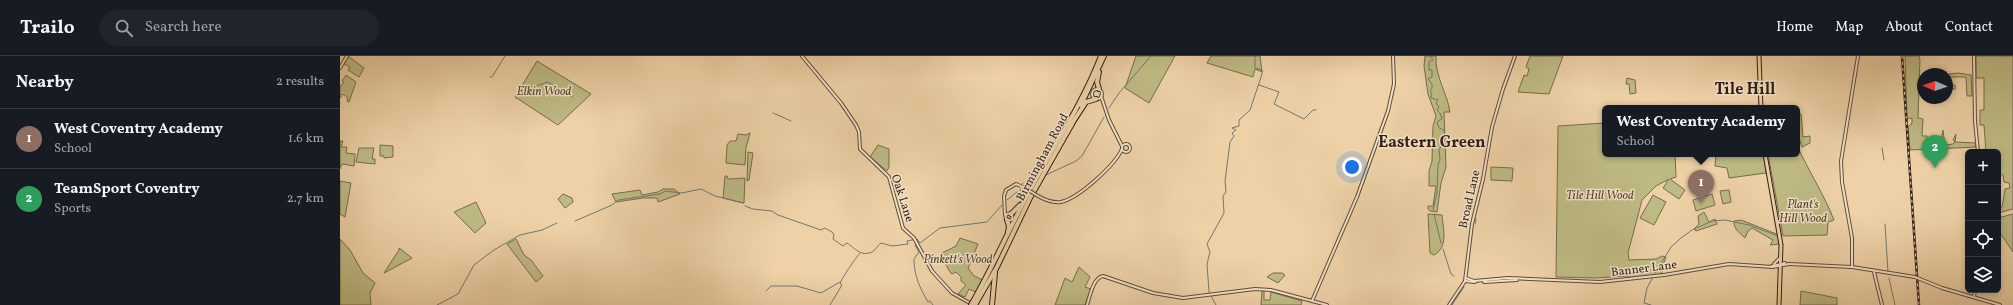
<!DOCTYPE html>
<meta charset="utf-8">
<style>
:root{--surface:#171b24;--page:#20242c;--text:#f1f3f6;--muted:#9ea1a6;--line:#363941;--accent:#c59692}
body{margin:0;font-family:Vollkorn,serif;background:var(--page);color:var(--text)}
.controls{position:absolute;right:12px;bottom:12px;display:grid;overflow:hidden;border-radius:6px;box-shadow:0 2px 6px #0003}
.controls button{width:36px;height:36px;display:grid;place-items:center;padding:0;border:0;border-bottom:1px solid var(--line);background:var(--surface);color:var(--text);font:20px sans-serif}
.compass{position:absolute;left:1577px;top:12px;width:36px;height:36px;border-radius:50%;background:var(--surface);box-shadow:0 2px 6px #0003;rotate:272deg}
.you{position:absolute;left:1012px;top:111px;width:14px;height:14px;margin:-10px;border:3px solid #fff;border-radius:50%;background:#1a73e8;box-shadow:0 0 0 6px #1a73e833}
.badge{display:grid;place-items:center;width:26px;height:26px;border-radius:50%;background:var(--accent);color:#fff;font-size:13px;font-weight:700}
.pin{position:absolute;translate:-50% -33px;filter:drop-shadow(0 1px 2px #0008)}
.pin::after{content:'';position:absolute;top:21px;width:14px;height:12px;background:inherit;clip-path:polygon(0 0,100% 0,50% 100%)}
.popup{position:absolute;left:1262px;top:49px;width:198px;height:52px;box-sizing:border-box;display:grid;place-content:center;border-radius:6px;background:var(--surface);filter:drop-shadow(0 1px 3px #0005);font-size:13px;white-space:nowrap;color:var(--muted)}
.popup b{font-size:15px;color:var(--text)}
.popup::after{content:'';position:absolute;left:50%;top:100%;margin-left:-8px;border:8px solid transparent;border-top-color:var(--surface)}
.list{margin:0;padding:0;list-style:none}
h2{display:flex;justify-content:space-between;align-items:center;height:52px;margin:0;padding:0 16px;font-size:17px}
h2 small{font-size:13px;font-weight:400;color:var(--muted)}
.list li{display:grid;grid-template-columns:26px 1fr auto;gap:12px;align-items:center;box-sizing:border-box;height:60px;padding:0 16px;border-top:1px solid var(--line)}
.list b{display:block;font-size:15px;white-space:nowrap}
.list p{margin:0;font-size:13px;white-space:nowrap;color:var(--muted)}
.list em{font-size:13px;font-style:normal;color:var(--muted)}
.icon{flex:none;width:22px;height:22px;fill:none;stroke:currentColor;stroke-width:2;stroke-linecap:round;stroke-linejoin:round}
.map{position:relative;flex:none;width:1673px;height:249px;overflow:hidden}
header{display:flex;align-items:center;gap:24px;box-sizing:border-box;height:56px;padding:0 20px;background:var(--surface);border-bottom:1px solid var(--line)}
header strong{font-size:19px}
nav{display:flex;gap:22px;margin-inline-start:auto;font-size:14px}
.search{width:280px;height:36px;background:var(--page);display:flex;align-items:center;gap:10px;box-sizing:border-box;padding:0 14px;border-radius:22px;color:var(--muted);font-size:15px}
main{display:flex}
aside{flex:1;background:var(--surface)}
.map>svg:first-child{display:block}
.green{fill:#beba84;stroke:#766c4c}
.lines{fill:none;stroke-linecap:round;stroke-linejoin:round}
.stream{stroke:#707973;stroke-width:1}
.minor-casing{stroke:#5d4c39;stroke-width:4}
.major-casing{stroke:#2d1f14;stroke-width:5}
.highway-casing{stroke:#2d1f14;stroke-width:6}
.minor{stroke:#f4e1c6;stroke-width:2}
.major{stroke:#eed1a7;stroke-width:3}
.highway{stroke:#eed1a7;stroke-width:4}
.rail-casing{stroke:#2d1f14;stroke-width:2.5}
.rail{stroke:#f4e1c6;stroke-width:1;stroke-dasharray:3;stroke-linecap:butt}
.minor-bridge-casing{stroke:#5d4c39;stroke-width:4;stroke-linecap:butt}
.minor-bridge{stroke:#f4e1c6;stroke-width:2}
.labels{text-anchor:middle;stroke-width:3;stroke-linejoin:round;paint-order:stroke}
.park-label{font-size:12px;font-style:italic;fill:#514630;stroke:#f4e1c6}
.street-label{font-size:12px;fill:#2d1f14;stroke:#f4e1c6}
.district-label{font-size:16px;font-weight:bold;fill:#2d1f14;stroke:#f4e1c6}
</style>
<header>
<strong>Trailo</strong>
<div class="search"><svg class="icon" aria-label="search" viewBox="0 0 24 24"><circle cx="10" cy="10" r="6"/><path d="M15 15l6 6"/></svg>Search here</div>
<nav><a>Home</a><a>Map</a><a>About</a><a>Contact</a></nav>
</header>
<main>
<aside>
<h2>Nearby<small>2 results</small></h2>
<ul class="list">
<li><span class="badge" style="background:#8d6e63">1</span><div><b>West Coventry Academy</b><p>School</p></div><em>1.6 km</em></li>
<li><span class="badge" style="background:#2e9e5b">2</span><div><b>TeamSport Coventry</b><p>Sports</p></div><em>2.7 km</em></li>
</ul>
</aside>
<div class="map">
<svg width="1673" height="249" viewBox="0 0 1673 249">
<rect width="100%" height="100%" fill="#eed1a7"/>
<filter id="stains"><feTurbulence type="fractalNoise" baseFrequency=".005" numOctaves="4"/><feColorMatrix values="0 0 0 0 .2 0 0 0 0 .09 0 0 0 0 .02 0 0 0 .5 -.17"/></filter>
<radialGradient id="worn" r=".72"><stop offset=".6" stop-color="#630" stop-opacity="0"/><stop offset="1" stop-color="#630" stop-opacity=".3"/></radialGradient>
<g class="green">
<path d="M8 0 24 12 19 21 8 14 10 11 4 8Z"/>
<path d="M796 0H835L809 47 785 32Z"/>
<path d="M871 0H920L922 16 915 13 913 21 867 7Z"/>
<path d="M1085 0H1096C1095 21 1107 36 1110 56H1104L1106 111 1101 127 1097 156 1090 155 1088 153V150H1093L1096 130H1089V115L1092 105 1093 70 1096 60 1088 38 1084 10Z"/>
<path d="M1190 0H1223L1209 38 1178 36 1184 19 1187 20 1189 13 1186 11Z"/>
<path d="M1565 0H1579L1580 4 1578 62 1583 63 1582 80H1587V89H1600L1603 74 1605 89 1613 88 1615 86 1613 84 1616 78 1615 86 1635 87 1636 91 1570 94 1568 71 1572 67V62L1567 63Z"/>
<path d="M1636 0H1673V153L1658 157V153L1662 151 1665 133 1670 132 1669 127 1664 126 1663 119 1658 118V96H1646L1644 69H1640V54H1644V22H1636Z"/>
<path d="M197 5 251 38 218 69 175 41Z"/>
<path d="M1618 17 1631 19 1632 40H1627L1626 21H1610V29H1615V33H1610L1609 18Z"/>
<path d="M6 19 16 26 9 46 7 45 8 42 3 38 0 42V31L4 26 2 25Z"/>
<path d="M1287 22 1295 24 1296 37 1290 38 1289 28H1286Z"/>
<path d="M1457 56 1461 58 1463 81 1470 80V87L1462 91 1459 82 1457 83Z"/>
<path d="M1265 67V98H1335L1336 121 1330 123 1345 134 1339 143 1323 132 1329 123 1316 130 1302 144 1288 197 1289 204 1316 203 1322 200 1326 201 1322 212V218L1292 222 1287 220 1257 222 1216 221 1218 70Z"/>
<path d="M410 77 406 92 405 109 386 107 387 89 390 85H396L398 78 406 79Z"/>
<path d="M0 85H3L1 91H7L6 97 15 98 14 110 2 108 0 113Z"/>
<path d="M40 89 53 90V101L44 102V100H40Z"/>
<path d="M538 89 549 93V111L547 115 530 101Z"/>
<path d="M1457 90C1469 115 1484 139 1494 164L1488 166 1487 179 1443 180 1428 98H1457Z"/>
<path d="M19 92H34L32 103H35V108L16 106Z"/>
<path d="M408 96 413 97 409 124 407 125Z"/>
<path d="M1376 98H1424L1426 117 1389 122 1387 112 1375 110Z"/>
<path d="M1151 111 1173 112 1172 125 1151 124Z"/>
<path d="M385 120H387L388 123 405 122 404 147 383 142Z"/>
<path d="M0 125 11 127 5 161 0 158Z"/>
<path d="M323 133H334L340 138 318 146 317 142H303L276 146 272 138 300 134 302 139 318 136Z"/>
<path d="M1389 134 1391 146 1383 148 1380 135Z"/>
<path d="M223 138 232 142 233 146 225 152 218 143Z"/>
<path d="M1372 138 1375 149 1356 155 1353 144Z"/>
<path d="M1313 139 1326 146 1314 169 1300 162Z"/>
<path d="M136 146 146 167 135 177 114 156Z"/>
<path d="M1364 156 1369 166 1375 163 1377 168 1356 175 1354 173 1359 168 1358 160Z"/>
<path d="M1088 158 1102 159C1103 171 1109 191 1094 199L1090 197Z"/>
<path d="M1673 158V196L1658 174V162Z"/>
<path d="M1401 164 1439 179 1440 188 1430 189 1433 184 1412 172 1408 175 1405 182C1399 176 1394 174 1394 165Z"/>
<path d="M620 182 638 188 628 212 634 220 643 224 636 236 629 233 625 241 618 238 626 229 621 225V221L616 216 612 218 610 216 600 198 616 190Z"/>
<path d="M0 183 10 194 23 217 35 227 30 237 31 249H0Z"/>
<path d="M176 183 184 199 191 204 203 220 196 226 167 188Z"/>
<path d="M59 192 72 202 44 217 59 194Z"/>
<path d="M739 211 750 221 745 231 751 233 745 249H715L725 222 732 226Z"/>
<path d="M933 217H942L945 219 938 227 927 221Z"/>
<path d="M922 235H924V244H930L931 236 962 245 961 249H921Z"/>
<path d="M1461 235 1497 242V249H1460Z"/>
</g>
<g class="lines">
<g class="stream">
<path d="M1090 0 1093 4 1089 6V14H1092V21L1088 23 1092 28V32L1090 35 1092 37 1091 42 1098 44 1096 47 1099 51 1097 54 1100 57 1102 63 1098 65 1097 67 1099 72 1104 74 1105 84 1099 94 1100 104 1098 109 1097 137 1093 154"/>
<path d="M150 21H152L165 0"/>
<path d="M919 29 939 36 934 48 964 63 973 54H976"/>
<path d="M196 30 208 26 232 41"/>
<path d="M769 52 779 37 811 0"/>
<path d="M433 57 451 65"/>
<path d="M1542 92 1544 104"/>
<path d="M706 119 736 105 742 100 764 61"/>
<path d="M689 124 696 117"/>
<path d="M682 128 683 127"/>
<path d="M667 144 677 136"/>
<path d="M405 150 413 153 432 155 438 159 481 174 485 172 492 176 494 179 493 183 503 190 507 187C515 192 520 201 532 196 536 194 537 190 541 187L552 190 568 188 567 185 577 183 580 187 600 172 647 166 662 149"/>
<path d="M1094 158 1101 187"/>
<path d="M235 165 272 149 278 144 320 138 325 135 342 137 361 133 375 140 403 147"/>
<path d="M1135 168 1136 163"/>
<path d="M1545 168 1548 216"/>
<path d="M577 187 575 189 579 196 574 203C574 220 580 232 588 246L590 245 593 249"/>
<path d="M1103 193 1111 218 1114 220"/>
<path d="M1315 217 1331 191 1341 182 1352 174 1372 165 1385 164 1409 169 1438 180"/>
<path d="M1549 222 1555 249"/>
<path d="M426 235 431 230H457L481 237 500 226"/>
<path d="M97 249 118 238 134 209 154 194 180 179 202 174 217 167"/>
<path d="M490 249 502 229 500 228C501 223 517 200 520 197"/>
<path d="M876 249 869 236 867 208 870 196 867 188 884 157 883 140 886 136 885 125 890 86 894 80 892 77 896 74 892 72 899 70V64L910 54 922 18V14L915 12V0"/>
<path d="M1112 249 1124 231"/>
<path d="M1311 249 1304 247 1307 232 1314 219"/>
</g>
<defs>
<g id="minor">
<path d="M462 0 501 47 516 69 519 76 520 93 549 121 563 172 574 182 592 215 612 237 628 246"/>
<path d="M1634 0 1635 65 1638 96"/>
<path d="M0 12 7 0"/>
<circle cx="757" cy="38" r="5"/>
<path d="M761 40 769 64 782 90"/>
<circle cx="786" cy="92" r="4"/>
<path d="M698 140C705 144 712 147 721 146 739 142 775 109 782 93"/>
<circle cx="669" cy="161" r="3.5"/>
<path d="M665 159 664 140 666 134 676 128 685 132"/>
<path d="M1434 208 1440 202"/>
<path d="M1449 208 1512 211 1575 221"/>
<path d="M1432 210 1445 207"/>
<path d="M1512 211V182L1502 126 1501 105 1518 0"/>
<path d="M1534 216 1542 249"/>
<path d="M1126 222 1134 225 1168 222 1260 226 1324 219 1389 208 1433 211 1449 208"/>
<path d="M1580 223 1602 232 1660 249"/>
<path d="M1125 225 1135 226"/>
<path d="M1144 226 1177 224"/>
<path d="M1634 241 1635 234"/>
<path d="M972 245 1017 141 1048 55 1054 28 1053 0"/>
<path d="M747 249C750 240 753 222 763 220L813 237 843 242 915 233 931 234 987 249"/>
<path d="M1109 249 1125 225 1132 168 1143 123 1152 71 1163 33 1175 0"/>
</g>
<g id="major">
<path d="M1419 0 1421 52"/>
<path d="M1425 98 1441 189 1439 249"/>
</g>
<g id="highway">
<path d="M759 33 757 26 759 16"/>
<path d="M741 49 764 0"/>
<path d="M731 69 746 46 756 43"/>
<path d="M671 158 680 149"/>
<path d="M667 164 669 170 668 176"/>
<path d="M631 249C653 211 670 171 691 132 715 88 743 47 761 0"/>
<path d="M635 249 657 211 690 142 732 68"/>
<path d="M652 249 655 217"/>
</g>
</defs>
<use href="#minor" class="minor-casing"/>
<use href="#major" class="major-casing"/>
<use href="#highway" class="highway-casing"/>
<use href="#minor" class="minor"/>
<use href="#major" class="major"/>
<use href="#highway" class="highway"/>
<defs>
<path id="rail" d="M1562 0 1579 249"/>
</defs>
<use href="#rail" class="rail-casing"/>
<use href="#rail" class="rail"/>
<defs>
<g id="minor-bridge">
<path d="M685 132 698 140"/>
<path d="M1575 221 1580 223"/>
</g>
</defs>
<use href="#minor-bridge" class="minor-bridge-casing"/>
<use href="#minor-bridge" class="minor-bridge"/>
</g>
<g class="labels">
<g class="park-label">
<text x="204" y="39">Elkin Wood</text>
<text x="1260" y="143">Tile Hill Wood</text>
<text x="1463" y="152">Plant's<tspan x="1463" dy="14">Hill Wood</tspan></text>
<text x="618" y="207">Pinkett's Wood</text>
</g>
<g class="street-label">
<text transform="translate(702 101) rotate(-62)" y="4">Birmingham Road</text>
<text transform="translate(563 142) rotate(72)" y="4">Oak Lane</text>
<text transform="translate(1129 143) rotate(-77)" y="4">Broad Lane</text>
<text transform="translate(1304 212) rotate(-7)" y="4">Banner Lane</text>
</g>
<g class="district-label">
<text x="1405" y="38">Tile Hill</text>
<text x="1092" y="91">Eastern Green</text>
</g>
</g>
<rect width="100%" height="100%" filter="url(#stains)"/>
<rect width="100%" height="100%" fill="url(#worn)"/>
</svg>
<div class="controls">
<button>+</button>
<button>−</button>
<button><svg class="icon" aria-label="locate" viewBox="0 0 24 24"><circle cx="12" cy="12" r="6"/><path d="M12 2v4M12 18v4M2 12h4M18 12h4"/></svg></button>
<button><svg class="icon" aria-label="layers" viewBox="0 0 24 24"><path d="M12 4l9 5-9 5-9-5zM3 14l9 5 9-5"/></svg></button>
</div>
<svg class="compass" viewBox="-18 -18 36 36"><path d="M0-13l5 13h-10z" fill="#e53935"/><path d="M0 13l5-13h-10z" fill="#9ea1a6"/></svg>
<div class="you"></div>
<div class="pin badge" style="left:1361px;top:147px;background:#8d6e63">1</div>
<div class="popup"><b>West Coventry Academy</b>School</div>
<div class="pin badge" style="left:1595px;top:112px;background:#2e9e5b">2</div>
</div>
</main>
